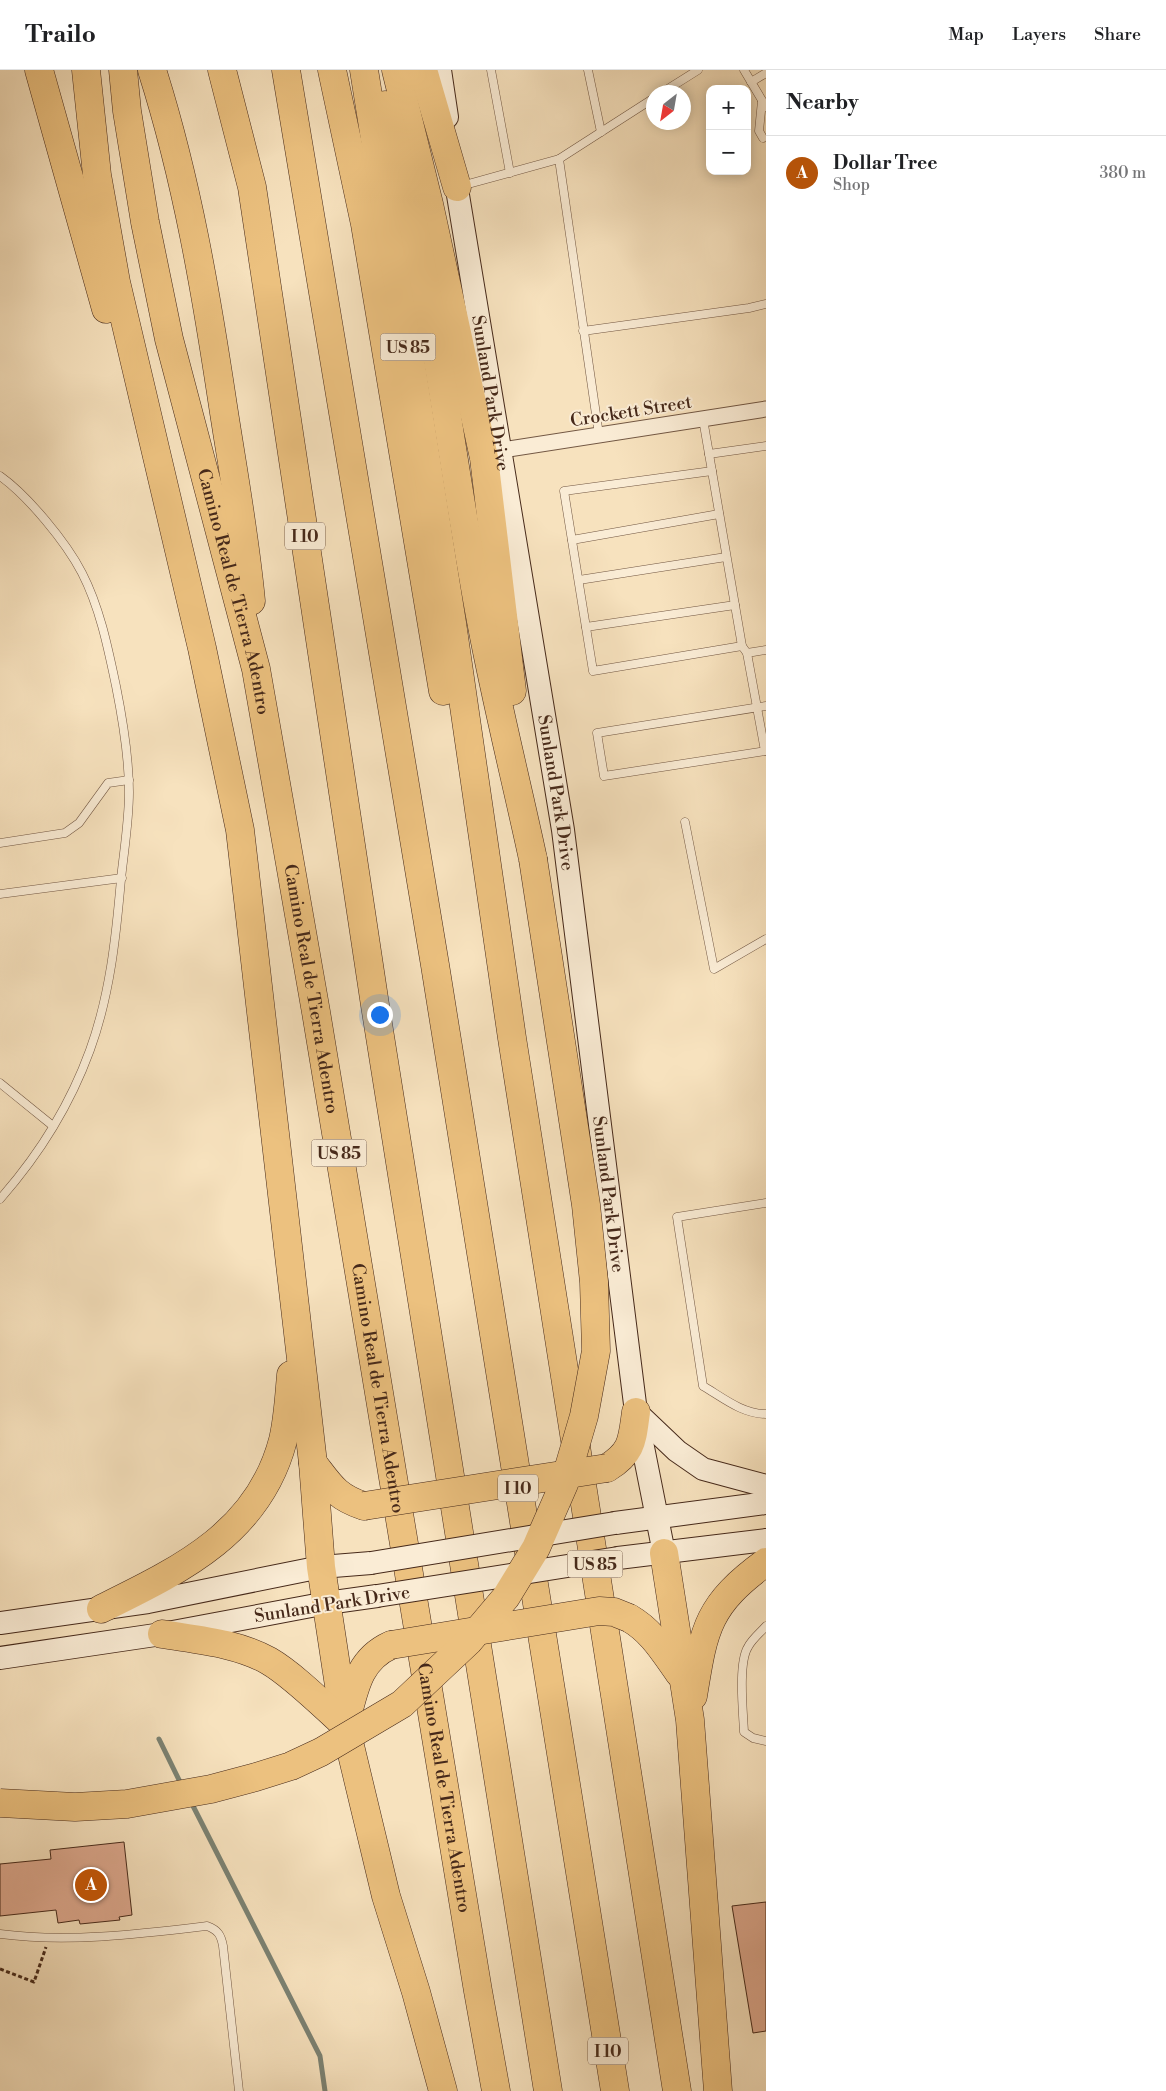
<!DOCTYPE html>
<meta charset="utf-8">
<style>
:root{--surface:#fff;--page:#f6f6f6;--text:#202124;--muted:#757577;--line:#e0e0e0;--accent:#b45309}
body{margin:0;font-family:"Libre Bodoni",serif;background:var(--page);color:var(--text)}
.controls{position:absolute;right:15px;top:15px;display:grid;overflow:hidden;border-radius:10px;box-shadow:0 2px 12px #0003}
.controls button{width:45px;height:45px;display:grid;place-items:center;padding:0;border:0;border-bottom:1px solid var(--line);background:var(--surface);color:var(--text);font:25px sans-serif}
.compass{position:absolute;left:646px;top:15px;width:45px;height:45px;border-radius:50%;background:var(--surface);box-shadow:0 2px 12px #0003;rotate:211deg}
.you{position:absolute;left:379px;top:944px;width:18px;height:18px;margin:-12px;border:4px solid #fff;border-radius:50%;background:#1a73e8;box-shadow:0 0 0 8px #1a73e833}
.badge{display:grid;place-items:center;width:32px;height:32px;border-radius:50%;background:var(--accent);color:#fff;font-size:16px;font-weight:700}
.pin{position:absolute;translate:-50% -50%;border:2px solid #fff;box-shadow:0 1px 5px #0006}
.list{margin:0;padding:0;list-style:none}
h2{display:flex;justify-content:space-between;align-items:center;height:65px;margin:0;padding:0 20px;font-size:21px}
h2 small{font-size:16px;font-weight:400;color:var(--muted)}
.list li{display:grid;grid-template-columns:32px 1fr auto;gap:15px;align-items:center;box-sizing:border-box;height:75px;padding:0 20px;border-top:1px solid var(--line)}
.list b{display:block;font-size:19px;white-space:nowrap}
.list p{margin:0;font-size:16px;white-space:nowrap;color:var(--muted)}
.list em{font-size:16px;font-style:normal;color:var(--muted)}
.map{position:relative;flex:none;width:766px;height:2021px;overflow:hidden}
header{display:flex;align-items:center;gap:30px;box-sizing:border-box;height:70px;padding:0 25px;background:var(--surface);border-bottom:1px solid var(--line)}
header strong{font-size:24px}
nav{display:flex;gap:28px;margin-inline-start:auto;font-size:18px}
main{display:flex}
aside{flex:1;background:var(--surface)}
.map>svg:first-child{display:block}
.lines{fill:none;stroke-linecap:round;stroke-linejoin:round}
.stream{stroke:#7b8273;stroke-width:5}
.building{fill:#dea98f;stroke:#46291a}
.lane-casing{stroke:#725743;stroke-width:9}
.street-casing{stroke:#725743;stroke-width:17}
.secondary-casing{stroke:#46291a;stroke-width:24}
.highway-casing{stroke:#46291a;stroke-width:29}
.path{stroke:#46291a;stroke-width:3;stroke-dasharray:4 2.5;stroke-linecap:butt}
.lane{stroke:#faecd5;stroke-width:8}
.street{stroke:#faecd5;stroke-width:15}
.secondary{stroke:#faecd5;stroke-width:22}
.highway{stroke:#ecc17f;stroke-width:28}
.secondary-bridge-casing{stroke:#46291a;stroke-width:24;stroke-linecap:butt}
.highway-bridge-casing{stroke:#46291a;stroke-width:29;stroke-linecap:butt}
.secondary-bridge{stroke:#faecd5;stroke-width:22}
.highway-bridge{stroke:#ecc17f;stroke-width:28}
.labels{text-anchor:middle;stroke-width:4;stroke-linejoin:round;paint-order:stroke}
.shield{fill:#faecd5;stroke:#7c6452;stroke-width:1}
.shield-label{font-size:16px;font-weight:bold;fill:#46291a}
.street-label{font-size:18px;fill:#46291a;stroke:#faecd5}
</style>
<header>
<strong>Trailo</strong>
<nav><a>Map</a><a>Layers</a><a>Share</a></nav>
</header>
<main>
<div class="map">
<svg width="766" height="2021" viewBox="0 0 766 2021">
<rect width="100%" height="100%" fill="#f7e2be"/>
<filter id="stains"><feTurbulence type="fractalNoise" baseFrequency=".004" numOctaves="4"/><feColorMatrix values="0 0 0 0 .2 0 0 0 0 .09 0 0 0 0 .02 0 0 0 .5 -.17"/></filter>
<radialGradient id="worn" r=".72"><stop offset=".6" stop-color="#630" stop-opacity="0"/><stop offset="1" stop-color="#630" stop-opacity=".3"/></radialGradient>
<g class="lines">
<g class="stream">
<path d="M159 1669 182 1716"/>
<path d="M190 1730 320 1986 325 2021"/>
</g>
</g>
<g class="building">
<path d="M124 1772 132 1845 119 1847 120 1850 80 1854 79 1850 58 1853 56 1840 0 1846V1794L51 1789 50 1780Z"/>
<path d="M766 1832V1961L753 1963 732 1836Z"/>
</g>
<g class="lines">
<defs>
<g id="lane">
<path d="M491 0 510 103"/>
<path d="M588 0 601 62"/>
<path d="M744 0 766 37"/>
<path d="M751 12 766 3"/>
<path d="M663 22 698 0"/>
<path d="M762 31 759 61 763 68"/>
<path d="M559 89 654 28"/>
<path d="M461 116 559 89 599 365"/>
<path d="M583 261 749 238 766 234"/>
<path d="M703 349 742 576 747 583 765 681"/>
<path d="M709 384 766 376"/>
<path d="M712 401 564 421 593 601 742 576"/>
<path d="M0 406C28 426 66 472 82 503 100 538 108 578 116 616 123 651 129 687 129 722 129 751 124 780 121 809 116 867 110 925 90 980 70 1035 38 1086 0 1129"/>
<path d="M572 470 719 444"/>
<path d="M579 510 726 487"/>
<path d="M586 557 735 535"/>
<path d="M747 583 766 580"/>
<path d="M766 636 597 663 604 706 766 681"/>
<path d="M685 752 714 899 766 869"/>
<path d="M0 773 65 763 79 753 108 713 129 710"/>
<path d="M0 824 122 808"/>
<path d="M0 1013 53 1056"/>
<path d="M766 1133 677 1147 703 1316C722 1327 742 1344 766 1344"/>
<path d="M766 1556C760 1563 752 1569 748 1577 738 1593 743 1641 744 1662L753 1668 766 1671"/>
<path d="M0 1864C67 1873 140 1864 207 1856 218 1860 221 1865 223 1876L239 2021"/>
</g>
<path id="street" d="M502 380 766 339"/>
<g id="secondary">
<path d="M440 0 447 47"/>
<path id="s1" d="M454 101 563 760 636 1342 664 1483"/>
<path d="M636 1342 677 1381 703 1399 766 1416"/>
<path d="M615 1453 766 1433"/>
<path d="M618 1488 766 1470"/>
<path d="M0 1553 148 1532 321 1497 371 1493"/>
<path d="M0 1588 162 1564 327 1533 377 1526"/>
</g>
<g id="highway">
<path d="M39 0 106 239"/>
<path d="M86 0 97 105 116 212 202 578 240 760 313 1393 321 1497 345 1655 386 1826 416 1922 443 2021"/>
<path id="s2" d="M123 0 127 41 145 152 169 269 256 599 316 942 478 1921 496 2021"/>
<path d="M152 0C187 110 206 223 223 336 233 401 245 466 251 531"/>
<path d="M222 0 252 117 375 935 548 2021"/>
<path d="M286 0 435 895 615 2021"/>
<path d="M332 0 365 154 443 621"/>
<path d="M364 0 452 553 512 968 677 2021"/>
<path d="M396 0 429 134 484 388 512 621"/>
<path d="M423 0 457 117"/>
<path d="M385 35C431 204 449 379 481 551 496 631 516 710 533 789"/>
<path d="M313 1393C330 1415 336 1427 364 1436"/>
<path d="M607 1398C633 1382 632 1370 636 1342"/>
<path d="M664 1483 690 1650 718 2021"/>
<path d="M101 1539C180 1500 259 1463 283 1370 288 1349 289 1327 291 1305"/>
<path d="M629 1548C652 1561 664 1582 679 1603"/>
<path d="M162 1564C198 1570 237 1573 269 1591 293 1605 324 1636 345 1655 354 1622 357 1590 391 1575"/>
<path d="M693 1626C704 1558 707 1535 766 1492"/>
</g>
</defs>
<use href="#lane" class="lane-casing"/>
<use href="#street" class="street-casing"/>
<use href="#secondary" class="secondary-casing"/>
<use href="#highway" class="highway-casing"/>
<path class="path" d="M0 1899 34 1912 46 1877"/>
<use href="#lane" class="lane"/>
<use href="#street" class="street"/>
<use href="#secondary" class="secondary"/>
<use href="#highway" class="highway"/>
<defs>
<g id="secondary-bridge">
<path d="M371 1493 615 1453"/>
<path d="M377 1526 618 1488"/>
</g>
<g id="highway-bridge">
<path d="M364 1436 607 1398"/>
<path d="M391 1575 599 1541 614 1542 629 1548"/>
<path d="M0 1733 75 1737 127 1734 211 1719 256 1707 291 1696 321 1682 402 1634 469 1571 506 1527 536 1478 564 1414 584 1346 596 1281 594 1212 586 1135 533 789"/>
</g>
</defs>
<use href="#secondary-bridge" class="secondary-bridge-casing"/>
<use href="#highway-bridge" class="highway-bridge-casing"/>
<use href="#secondary-bridge" class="secondary-bridge"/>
<use href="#highway-bridge" class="highway-bridge"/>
</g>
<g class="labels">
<g class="shield">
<rect x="380.5" y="263.5" width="55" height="27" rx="4"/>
<rect x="285" y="452.5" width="40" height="27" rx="4"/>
<rect x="311.5" y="1069.5" width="55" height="27" rx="4"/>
<rect x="498" y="1404.5" width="40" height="27" rx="4"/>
<rect x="567.5" y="1480.5" width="55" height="27" rx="4"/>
<rect x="588" y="1967.5" width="40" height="27" rx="4"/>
</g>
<g class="shield-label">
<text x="408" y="283">US 85</text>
<text x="305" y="472">I 10</text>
<text x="339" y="1089">US 85</text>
<text x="518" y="1424">I 10</text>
<text x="595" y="1500">US 85</text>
<text x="608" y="1987">I 10</text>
</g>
<g class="street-label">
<text dy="6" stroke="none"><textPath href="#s1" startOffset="225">Sunland Park Drive</textPath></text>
<text transform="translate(631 341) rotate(-9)" y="6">Crockett Street</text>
<text dy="6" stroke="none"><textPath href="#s2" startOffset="534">Camino Real de Tierra Adentro</textPath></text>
<text dy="6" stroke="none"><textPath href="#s1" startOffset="630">Sunland Park Drive</textPath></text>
<text dy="6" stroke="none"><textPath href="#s2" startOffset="939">Camino Real de Tierra Adentro</textPath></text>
<text dy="6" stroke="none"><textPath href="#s1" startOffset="1035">Sunland Park Drive</textPath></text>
<text dy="6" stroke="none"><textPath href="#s2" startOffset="1344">Camino Real de Tierra Adentro</textPath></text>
<text transform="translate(332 1534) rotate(-9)" y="6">Sunland Park Drive</text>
<text dy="6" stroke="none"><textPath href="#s2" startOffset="1749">Camino Real de Tierra Adentro</textPath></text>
</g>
</g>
<rect width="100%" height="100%" filter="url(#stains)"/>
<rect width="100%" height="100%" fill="url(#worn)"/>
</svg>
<div class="controls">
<button>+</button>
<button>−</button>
</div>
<svg class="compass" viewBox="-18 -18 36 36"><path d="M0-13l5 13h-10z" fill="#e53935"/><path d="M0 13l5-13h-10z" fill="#757577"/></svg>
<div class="you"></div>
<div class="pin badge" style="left:91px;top:1815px">A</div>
</div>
<aside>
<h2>Nearby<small></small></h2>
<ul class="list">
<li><span class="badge">A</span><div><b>Dollar Tree</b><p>Shop</p></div><em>380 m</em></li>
</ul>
</aside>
</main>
